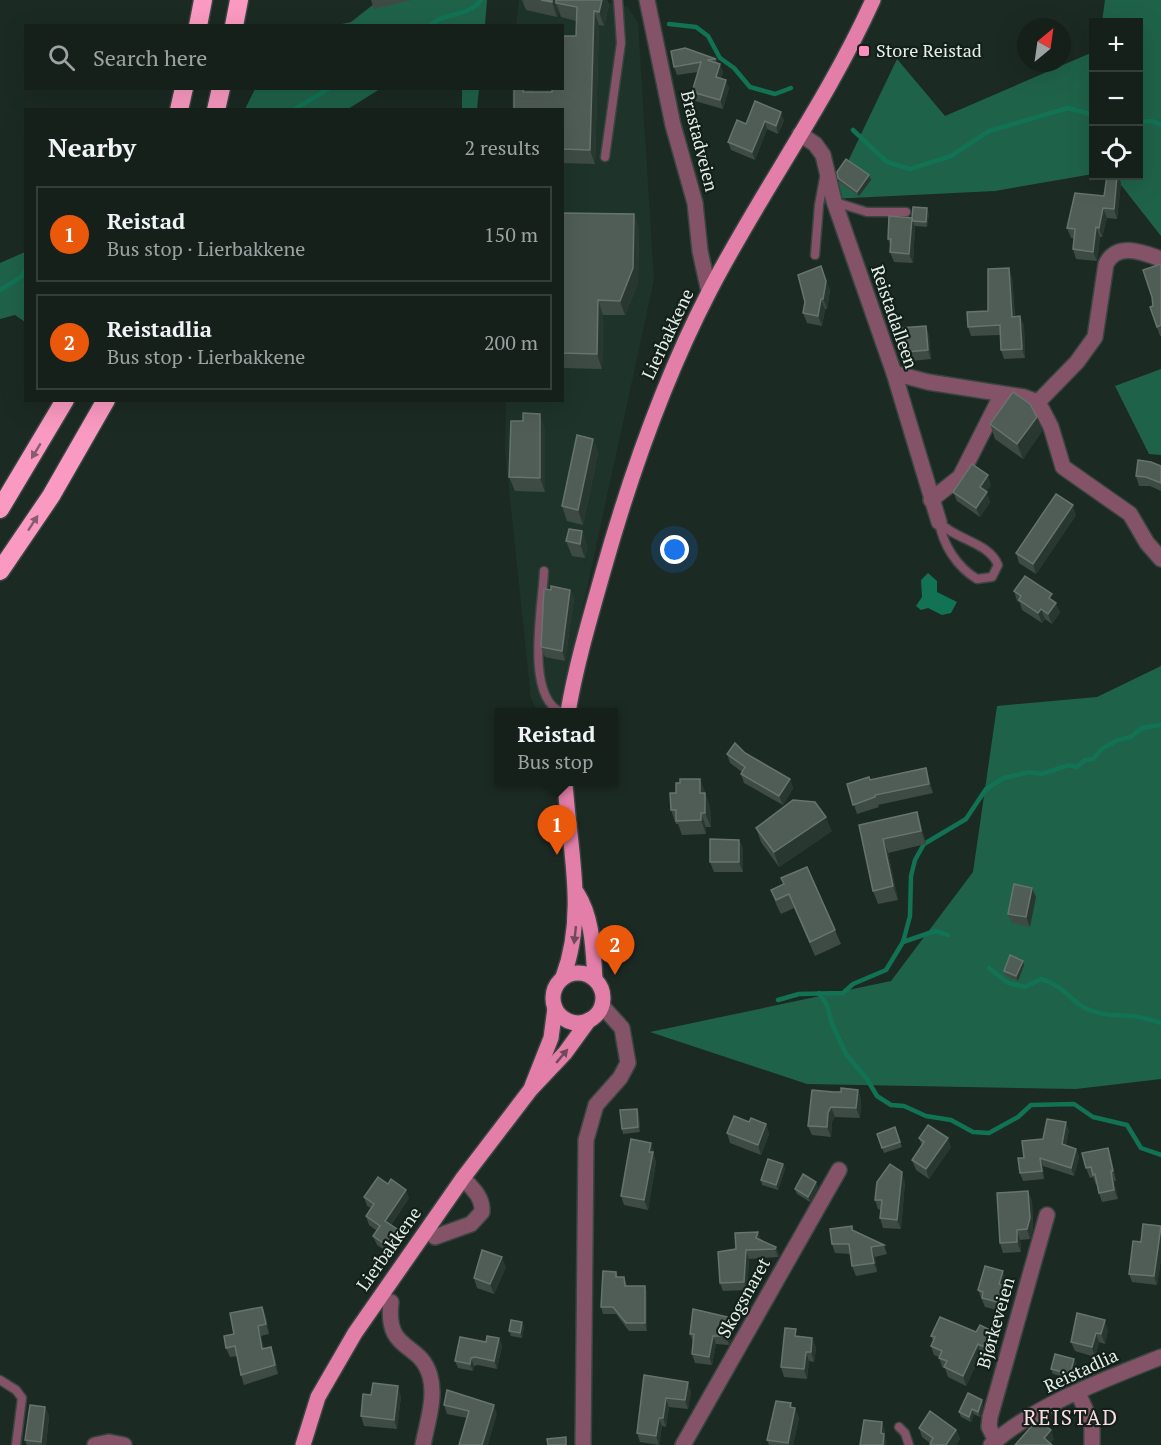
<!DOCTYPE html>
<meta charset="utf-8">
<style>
:root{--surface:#15201b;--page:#1e2824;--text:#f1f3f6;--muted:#9da3a3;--line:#343e3a;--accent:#ea580c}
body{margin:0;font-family:"PT Serif",serif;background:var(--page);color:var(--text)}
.controls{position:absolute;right:18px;top:18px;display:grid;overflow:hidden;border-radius:0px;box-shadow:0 6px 24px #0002}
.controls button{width:54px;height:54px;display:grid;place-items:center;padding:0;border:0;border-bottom:2px solid var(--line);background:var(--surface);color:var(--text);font:30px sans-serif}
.compass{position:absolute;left:1017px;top:18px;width:54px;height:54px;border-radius:50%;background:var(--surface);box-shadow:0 6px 24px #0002;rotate:29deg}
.you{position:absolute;left:675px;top:550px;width:21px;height:21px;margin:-15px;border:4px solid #fff;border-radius:50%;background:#1a73e8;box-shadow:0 0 0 9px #1a73e833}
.badge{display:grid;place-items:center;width:39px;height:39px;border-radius:50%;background:var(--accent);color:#fff;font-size:20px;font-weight:700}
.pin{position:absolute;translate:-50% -50px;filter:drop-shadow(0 2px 3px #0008)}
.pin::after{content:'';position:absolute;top:32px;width:21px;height:18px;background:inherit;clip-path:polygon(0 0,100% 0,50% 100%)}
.popup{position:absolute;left:495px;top:708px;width:123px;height:78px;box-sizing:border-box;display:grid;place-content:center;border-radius:0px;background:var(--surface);filter:drop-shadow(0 2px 4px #0005);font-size:20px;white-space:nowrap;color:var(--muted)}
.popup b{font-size:22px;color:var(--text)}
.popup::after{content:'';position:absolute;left:50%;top:100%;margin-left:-12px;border:12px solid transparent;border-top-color:var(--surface)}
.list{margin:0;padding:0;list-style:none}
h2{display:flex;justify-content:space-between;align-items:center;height:78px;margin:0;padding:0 24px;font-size:26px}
h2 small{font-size:20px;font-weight:400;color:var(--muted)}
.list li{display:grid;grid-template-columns:39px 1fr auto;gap:18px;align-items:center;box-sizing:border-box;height:96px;margin:0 12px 12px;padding:0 12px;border:2px solid var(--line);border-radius:0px}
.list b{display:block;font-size:22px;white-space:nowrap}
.list p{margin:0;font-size:20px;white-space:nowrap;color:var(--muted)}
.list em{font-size:20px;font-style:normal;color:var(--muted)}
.icon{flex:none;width:33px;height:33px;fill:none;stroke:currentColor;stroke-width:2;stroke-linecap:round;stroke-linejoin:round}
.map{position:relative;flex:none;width:1161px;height:1445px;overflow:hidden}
.search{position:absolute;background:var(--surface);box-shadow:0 6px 24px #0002;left:24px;top:24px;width:540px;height:66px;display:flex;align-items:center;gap:15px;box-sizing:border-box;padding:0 21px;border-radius:0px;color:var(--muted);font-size:22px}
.panel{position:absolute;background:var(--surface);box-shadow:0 6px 24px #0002;left:24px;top:108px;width:540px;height:294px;border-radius:0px}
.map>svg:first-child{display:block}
.built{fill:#1e332a}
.forest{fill:#1f624a}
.water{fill:#127254}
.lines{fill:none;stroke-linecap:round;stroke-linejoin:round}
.stream{stroke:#127254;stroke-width:4.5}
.lane-casing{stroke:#384540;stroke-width:11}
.street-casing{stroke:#384540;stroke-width:18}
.primary-casing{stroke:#384540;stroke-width:18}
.highway-casing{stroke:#384540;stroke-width:21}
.lane{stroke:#845367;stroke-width:8}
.street{stroke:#845367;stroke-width:15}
.primary{stroke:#e27ea8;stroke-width:15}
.highway{stroke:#fa99c1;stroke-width:18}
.wall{fill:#3e4b45}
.shaded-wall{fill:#293731}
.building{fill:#505d57;stroke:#67746e;stroke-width:1.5}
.oneway{fill:#865c6e}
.oneway2{fill:#704a5a}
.poi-dot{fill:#fe8ebd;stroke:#13201a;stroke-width:2}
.labels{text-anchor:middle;stroke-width:4.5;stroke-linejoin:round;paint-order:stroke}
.poi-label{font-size:18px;fill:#e5eeea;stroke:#13201a;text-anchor:start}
.street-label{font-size:18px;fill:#e5eeea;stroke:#13201a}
.quarter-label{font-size:21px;letter-spacing:1.5px;fill:#fbdae6;stroke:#13201a}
</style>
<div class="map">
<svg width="1161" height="1445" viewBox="0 0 1161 1445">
<rect width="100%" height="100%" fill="#1c2a24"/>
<path class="built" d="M519 0H596L628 7 638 23 654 280 560 712H538L531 699 505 451 506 401 562 400V110L512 109V89L562 88V26L516 25Z"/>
<g class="forest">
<path d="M379 0H487L485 25 333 26 351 22Z"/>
<path d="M1105 0H1161V236L1114 176H1138V22H1102Z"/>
<path d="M1093 52V174L995 191 830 199 897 59 945 116Z"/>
<path d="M255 89V88L380 89 348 109H245Z"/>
<path d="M462 89H479L477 109H462Z"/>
<path d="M25 252V322L15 315 0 319V263Z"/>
<path d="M1161 369V455L1149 454 1115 386Z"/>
<path d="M1161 666V1079L1076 1089 807 1084 650 1032 891 981 973 872 997 706 1097 697Z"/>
</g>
<path class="water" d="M928 573 937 581V592L957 602 951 613 942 615 928 608 921 610 916 606 922 597 921 580Z"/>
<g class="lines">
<g class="stream">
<path d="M669 24 696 27 708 36 720 58 734 68 750 87 775 94 791 88"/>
<path d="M429 26C443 12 470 17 481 0"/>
<path d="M293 110 330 88"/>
<path d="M1138 122 1152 121 1161 125"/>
<path d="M853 130 887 162 910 169 951 156 989 131 1068 108 1094 115"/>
<path d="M0 290 21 277 26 270"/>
<path d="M903 942 935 931 948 935"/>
<path d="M989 968 1008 983 1025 987 1041 979C1067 986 1069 1003 1092 1011 1107 1017 1123 1014 1138 1017 1146 1018 1154 1021 1161 1023"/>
<path d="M819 993 827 1005 832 1024 846 1054 867 1079 877 1096 891 1105 904 1106 926 1116 951 1120 973 1132 989 1133 1018 1117 1031 1105 1074 1104 1093 1117 1127 1125 1141 1148 1161 1155"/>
<path d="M778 1000 799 994 843 993 853 984 886 970 903 942 910 916 911 876 915 860 924 844 966 819 986 789 1004 778 1029 772 1042 774 1069 765 1077 767 1085 760 1093 759 1103 748 1118 740 1131 737 1142 728 1161 725"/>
</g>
<defs>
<g id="lane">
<path d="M605 157 621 43 618 0"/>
<path d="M835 202 867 212H906"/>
<path d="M815 255 819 205 825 173"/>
<path d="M939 522C955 540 989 542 998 565L992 577 977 579C957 567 943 545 939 522Z"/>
<path d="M544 571C543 603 524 696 561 712"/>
<path d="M0 1380 16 1390 22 1398 16 1445"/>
<path d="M899 1427 905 1433 909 1445"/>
</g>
<g id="street">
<path d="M647 0 673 125 695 203 700 251 709 292"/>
<path d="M800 134 815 144 823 155 834 201 894 373 939 522"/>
<path d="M894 373 928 382 1024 397 1038 402 1077 362 1095 337 1106 264C1117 242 1142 252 1161 259"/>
<path d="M1038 402 1051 427 1063 467 1130 514 1147 543 1161 559"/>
<path d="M931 500 960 477 1002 394"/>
<path d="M435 1237 471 1224 482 1212C483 1197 472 1188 463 1178"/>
<path d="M391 1302C385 1354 420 1340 430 1376 436 1398 427 1423 423 1445"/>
<path d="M1078 1393 1092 1424V1445"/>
<path d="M996 1441 989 1427 990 1417 1047 1215"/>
<path d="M95 1445 109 1442 124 1445"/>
<path d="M583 1445 586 1140 596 1105 620 1078 628 1063 622 1028 602 1006"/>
<path d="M683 1445 839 1170"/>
<path d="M991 1445C1033 1406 1108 1378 1161 1357"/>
</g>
<g id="primary">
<path d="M568 712C576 665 590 618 603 572 630 476 663 381 709 292 760 193 827 102 873 0"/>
<path d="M577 893C593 918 593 950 595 979"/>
<circle cx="578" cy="998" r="25"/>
<path d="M563 977C587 913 569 848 565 782"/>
<path d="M532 1086 551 1038 555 1008"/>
<path d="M303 1445 318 1397 355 1333 463 1178 531 1089 565 1053 589 1020"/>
</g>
<g id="highway">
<path d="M198 26 203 0"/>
<path d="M234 26 239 0"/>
<path d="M179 110 184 88"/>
<path d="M216 110 221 88"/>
<path d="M0 509 65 400"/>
<path d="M0 571 51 496 106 400"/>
</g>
</defs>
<use href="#lane" class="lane-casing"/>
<use href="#street" class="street-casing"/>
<use href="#primary" class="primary-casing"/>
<use href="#highway" class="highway-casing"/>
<use href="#lane" class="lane"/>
<use href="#street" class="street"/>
<use href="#primary" class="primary"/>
<use href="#highway" class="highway"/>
</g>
<g class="wall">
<path d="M371 0H412L374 9Z"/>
<path d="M522 0H607L609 5 604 26 599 25 595 164 562 163V110L514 88H534L533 92H552L576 36V21L561 17 559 11 557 17 526 10Z"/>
<path d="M716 59 717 63 720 64 723 73 721 78 729 88 723 109 695 101 692 92 698 72 677 75 674 67Z"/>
<path d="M784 120 778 134 767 129 755 160 731 150 728 142 746 124Z"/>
<path d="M869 175 871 180 859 196 840 183 838 178Z"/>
<path d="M1107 176H1118L1121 183 1117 219 1107 218 1102 237H1100L1097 261 1076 259 1073 249 1074 238H1071L1067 228 1104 196Z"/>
<path d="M562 213 634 214 639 229 638 283 625 315H603L602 369 562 368Z"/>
<path d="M929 213 927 227 915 226 913 263 894 262 890 252 891 248 888 239 912 218Z"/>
<path d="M1161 264V336H1160L1150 307 1153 306Z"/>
<path d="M1012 277 1015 317 1020 316 1024 326 1025 358 1004 359 1001 350 1000 335 971 336 968 327 988 311Z"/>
<path d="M830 290 827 309H825L822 326 807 323 803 313Z"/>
<path d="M929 335 931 359 911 361 908 354 904 355 901 345Z"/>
<path d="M523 421 545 428V492L515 491 509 477Z"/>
<path d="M990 424 1042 431 1023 459 995 439Z"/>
<path d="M593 439 598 453 583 525 567 521 562 506Z"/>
<path d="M1161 466V491L1150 486H1139L1136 476Z"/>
<path d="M991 485 986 492 990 502 980 517 957 501 953 492Z"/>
<path d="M1076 515 1036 574 1019 563 1016 553Z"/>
<path d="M582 531 587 546 585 558 572 556 566 541Z"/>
<path d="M570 590 574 599 565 661 545 657 541 647Z"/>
<path d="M1014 591 1054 601 1060 612 1052 624 1045 619 1042 623 1022 610 1020 603 1017 601Z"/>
<path d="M745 753 790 779 793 788 783 805 744 783 741 774 742 772 730 763 727 754Z"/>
<path d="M926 768 929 778 933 793 878 805 879 807 857 814 847 784Z"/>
<path d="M700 779 710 807 711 827H706V834L682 835 678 824H676L671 810 676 793 680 783Z"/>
<path d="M917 812 921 825 926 844 888 853 898 900 878 904 873 891 859 825Z"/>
<path d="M756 828 832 831 779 867 761 842Z"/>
<path d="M739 840 743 849V872H714L710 862Z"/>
<path d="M783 884 835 930 841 944 815 956 794 908 781 914 776 904 771 890Z"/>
<path d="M1036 897 1030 927 1012 923 1008 914Z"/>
<path d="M1024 965 1018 981 1006 976 1004 971Z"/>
<path d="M858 1090 861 1099 860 1118 835 1117 832 1122 831 1137 812 1135 808 1126 834 1092Z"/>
<path d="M637 1109 639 1114 640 1132 623 1134 622 1129Z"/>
<path d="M749 1122 766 1124 769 1134 761 1155 730 1143 727 1133Z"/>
<path d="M895 1127 902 1147 884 1153 877 1134Z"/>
<path d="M1069 1130 1066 1145 1076 1149 1079 1157 1074 1176 1043 1166 1044 1179 1023 1181 1020 1173 1024 1158 1043 1139Z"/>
<path d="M919 1138 951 1147 929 1179 916 1170 912 1160 922 1146Z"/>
<path d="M1108 1148 1111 1158 1116 1181H1114L1118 1199 1102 1202 1099 1193 1097 1184 1096 1185 1093 1177 1090 1178 1086 1168Z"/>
<path d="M654 1152V1156L656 1162 648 1210 624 1205 621 1196Z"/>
<path d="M783 1164 785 1169 778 1190 762 1185 761 1180Z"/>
<path d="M905 1182 901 1229 883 1228 880 1218 881 1210 878 1209 875 1200Z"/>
<path d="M818 1187 810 1202 797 1194 795 1189Z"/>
<path d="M1028 1191 1032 1201 1033 1228 1030 1239 1020 1240 1021 1252 1003 1253 1000 1243Z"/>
<path d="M364 1197 409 1198 391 1225 397 1229 400 1237 389 1253 377 1245 373 1236 377 1231 369 1225 366 1216 371 1208 367 1206Z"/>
<path d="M852 1226 853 1230 884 1245 887 1254 875 1257 877 1272 856 1276 852 1266 850 1254 835 1253 832 1244Z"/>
<path d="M1161 1226V1259L1157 1285 1132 1282 1129 1274 1141 1242Z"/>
<path d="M758 1232 760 1240 776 1247 779 1255 778 1257 749 1259 747 1290 723 1291 720 1283 736 1249Z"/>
<path d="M506 1267 494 1294 477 1288 474 1278Z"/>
<path d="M616 1272 618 1277H624L627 1286H645L647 1293V1331H629L616 1314H603L601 1307Z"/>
<path d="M1006 1280 1005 1286 1009 1295 1005 1312 985 1307 978 1290Z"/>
<path d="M262 1307 266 1317 269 1334 261 1336 264 1349 271 1347 275 1357 278 1374 244 1385 241 1375 237 1356 230 1357 226 1348 234 1334Z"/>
<path d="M1077 1313 1108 1330 1105 1344 1099 1342 1095 1357 1075 1351 1071 1342Z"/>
<path d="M524 1326 522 1338 511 1336 509 1331Z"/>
<path d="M735 1326 729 1345 716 1344 712 1365 695 1363 692 1354 693 1342 690 1334Z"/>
<path d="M992 1331 995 1340 988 1357 981 1354 966 1386 948 1377 945 1368 942 1367 939 1357 934 1355 931 1346 933 1341 931 1336Z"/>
<path d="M499 1338 502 1346 497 1369 478 1365 474 1366 473 1371 458 1368 455 1361 486 1342Z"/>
<path d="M812 1338 816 1348 814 1362 809 1361 807 1379 784 1377 781 1367Z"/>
<path d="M1074 1359 1076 1364 1071 1379 1053 1374 1051 1369Z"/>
<path d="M644 1375 691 1391 688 1409 669 1407 666 1427 662 1426 659 1445 640 1442 637 1433Z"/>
<path d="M371 1395 401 1396 397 1429 364 1426 361 1416Z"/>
<path d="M982 1400 983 1405 980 1417 974 1414 971 1422 961 1417 959 1412Z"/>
<path d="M444 1405 497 1414 467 1418 447 1414Z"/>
<path d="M45 1407 49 1416 46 1445H27L25 1440Z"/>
<path d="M795 1408 799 1418 793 1445H769L767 1440Z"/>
<path d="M919 1428 956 1430 960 1439 956 1445H930V1443L922 1437Z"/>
</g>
<g class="shaded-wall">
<path d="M552 0H562L556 3 559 11 557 17 552 2Z"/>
<path d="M602 0H607L609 5 604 26 599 12Z"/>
<path d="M594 11 599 25 595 164 590 150Z"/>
<path d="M720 64 723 73 719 85 716 77Z"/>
<path d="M726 80 729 88 723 109 720 100Z"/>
<path d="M524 88H534L528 106 523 92Z"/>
<path d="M781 112 784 120 778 134 776 126Z"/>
<path d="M765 121 767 129 755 160 752 152Z"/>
<path d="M869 175 871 180 859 196 857 192Z"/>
<path d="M1117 176H1118L1121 183 1117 219 1114 209Z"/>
<path d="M927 208 929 213 927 227 926 222Z"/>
<path d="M1103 208 1107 218 1102 237 1099 228Z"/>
<path d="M634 214 639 229 638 283 625 315 620 301Z"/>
<path d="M912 218 915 227 913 263 909 254Z"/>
<path d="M1096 227 1100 237 1097 261 1093 252Z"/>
<path d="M821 266 830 290 827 309 823 299Z"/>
<path d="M1009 268 1012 277 1015 326 1012 317Z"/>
<path d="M821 299 825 309 822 326 818 316Z"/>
<path d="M598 300 603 315 602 369 597 354Z"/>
<path d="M1020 316 1024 326 1025 358 1022 349Z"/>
<path d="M926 326 929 335 931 359 928 350Z"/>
<path d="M540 414 545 428V492L540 478Z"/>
<path d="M1037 417 1042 431 1023 459 1017 444Z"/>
<path d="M593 439 598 453 583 525 578 510Z"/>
<path d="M988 475 991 485 983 497 980 487Z"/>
<path d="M987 492 990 502 980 517 976 508Z"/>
<path d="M1073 505 1076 515 1036 574 1033 564Z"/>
<path d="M582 531 587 546 585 558 580 544Z"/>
<path d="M570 590 574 599 565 661 562 651Z"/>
<path d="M1056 603 1060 612 1052 624 1048 614Z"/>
<path d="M1041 609 1045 619 1042 623 1038 613Z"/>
<path d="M926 768 929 778 933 793 929 784Z"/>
<path d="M700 779 710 807 711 827 705 813 700 793Z"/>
<path d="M790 779 793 788 783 805 779 796Z"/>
<path d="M917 812 921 825 926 844 921 831Z"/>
<path d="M701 813 706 827V834L701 820Z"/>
<path d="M826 817 832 831 779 867 774 852Z"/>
<path d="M883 839 888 853 898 900 893 886Z"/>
<path d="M739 840 743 849V872L739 862Z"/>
<path d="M1032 888 1036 897 1030 927 1026 917Z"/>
<path d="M1023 961 1024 965 1018 981 1016 976Z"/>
<path d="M858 1090 861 1099 860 1118 856 1108Z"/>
<path d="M831 1107 835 1117 832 1122 831 1137 827 1127 828 1113Z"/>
<path d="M637 1109 639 1114 640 1132 638 1127Z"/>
<path d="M1066 1122 1069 1130 1065 1152 1062 1144Z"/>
<path d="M766 1124 769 1134 761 1155 758 1145Z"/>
<path d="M948 1138 951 1147 929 1179 926 1169Z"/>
<path d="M651 1143 654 1152V1156L656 1162 648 1210 644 1200Z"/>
<path d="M1108 1148 1111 1158 1116 1181 1113 1171Z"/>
<path d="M1076 1149 1079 1157 1074 1176 1071 1168Z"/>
<path d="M1040 1158 1043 1166 1044 1179 1042 1171Z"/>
<path d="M783 1164 785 1169 778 1190 776 1185Z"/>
<path d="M1111 1171 1114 1181 1118 1199 1114 1190Z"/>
<path d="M902 1172 905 1182 901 1229 897 1220Z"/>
<path d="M816 1182 818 1187 810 1202 808 1197Z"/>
<path d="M406 1190 409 1198 388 1229 385 1221Z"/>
<path d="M1028 1191 1032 1201 1033 1228 1030 1239 1027 1229Z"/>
<path d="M397 1229 400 1237 389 1253 386 1245Z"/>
<path d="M1161 1229V1259L1157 1285 1154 1276Z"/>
<path d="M1017 1230 1020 1240 1021 1252 1017 1242Z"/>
<path d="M758 1232 761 1240 756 1238Z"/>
<path d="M776 1247 779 1255 778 1257 775 1249Z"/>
<path d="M871 1247 875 1257 877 1272 874 1263Z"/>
<path d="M746 1250 749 1259 747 1290 744 1282Z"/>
<path d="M502 1257 506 1267 494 1294 490 1284Z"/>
<path d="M1003 1271 1006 1280 1003 1294 999 1284Z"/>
<path d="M645 1286 647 1293V1331L645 1323Z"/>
<path d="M1006 1286 1009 1295 1005 1312 1001 1303Z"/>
<path d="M262 1307 266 1317 269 1334 266 1324Z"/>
<path d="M732 1318 735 1326 729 1345 726 1336Z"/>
<path d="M1105 1320 1108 1330 1105 1344 1101 1334Z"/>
<path d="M522 1322 524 1326 522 1338 520 1333Z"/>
<path d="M258 1326 261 1336 266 1359 262 1349Z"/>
<path d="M992 1331 995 1340 988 1357 984 1347Z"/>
<path d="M1096 1333 1099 1342 1095 1357 1092 1347Z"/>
<path d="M713 1336 716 1344 712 1365 709 1357Z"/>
<path d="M499 1338 502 1346 497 1369 494 1361Z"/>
<path d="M812 1338 816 1348 814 1362 811 1352Z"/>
<path d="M978 1344 981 1354 966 1386 963 1376Z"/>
<path d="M271 1347 275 1357 278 1374 275 1365Z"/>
<path d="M806 1352 809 1361 807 1379 804 1369Z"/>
<path d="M471 1358 474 1366 473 1371 470 1364Z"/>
<path d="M1074 1359 1076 1364 1071 1379 1070 1374Z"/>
<path d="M688 1382 691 1391 688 1409 685 1400Z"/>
<path d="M398 1386 401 1396 397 1429 394 1420Z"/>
<path d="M666 1398 669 1407 666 1427 663 1418Z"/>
<path d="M982 1400 983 1405 980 1417 978 1412Z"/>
<path d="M791 1403 794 1413 795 1408 799 1418 793 1445H789L788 1443Z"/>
<path d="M494 1405 497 1414 488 1445H482Z"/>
<path d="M45 1407 49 1416 46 1445H42L41 1442Z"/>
<path d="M972 1409 974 1414 971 1422 969 1417Z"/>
<path d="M659 1418 662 1426 659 1445 656 1436Z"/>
<path d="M882 1422 885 1431V1436L887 1445H883L881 1433Z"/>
<path d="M956 1430 960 1439 956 1445H946Z"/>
<path d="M1051 1430 1054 1439 1050 1445 1044 1438Z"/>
</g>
<g class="building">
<path d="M541 0H552V2Z"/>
<path d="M556 0H602L599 12 594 11 590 150 562 149V110H514V88H524L523 92H552V88H562V36H576L577 7 556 3Z"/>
<path d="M685 48 716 59 707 60 720 64 716 77 726 80 720 100 692 92 701 62 674 67 671 51Z"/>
<path d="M755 101 781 112 776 126 765 121 752 152 728 142 737 120 746 124Z"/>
<path d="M846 159 869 175 857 192 838 178 837 172Z"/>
<path d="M1107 176H1117L1114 209 1103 208 1099 228 1096 227 1093 252 1073 249 1075 229 1067 228 1075 193 1104 196Z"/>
<path d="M913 207 927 208 926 222 913 221 912 218Z"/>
<path d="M562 213 634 214 633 268 620 301 598 300 597 354 562 353Z"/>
<path d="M889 216 912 218 909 254 890 252 891 239H888Z"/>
<path d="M1161 264V325L1157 327 1150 307 1153 306 1152 297 1143 270Z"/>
<path d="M821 266 826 281 823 299H821L818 316 803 313 805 302 798 275Z"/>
<path d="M1009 268 1012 317 1020 316 1022 349 1001 350 1000 325 968 327 967 312 988 311V269Z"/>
<path d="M926 326 928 350 907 352 906 344 901 345 899 328Z"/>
<path d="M1013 392 1030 404 1037 417 1017 444 990 424Z"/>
<path d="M523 413 540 414V478L509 477 511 421H523Z"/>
<path d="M577 435 593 439 578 510 562 506Z"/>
<path d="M1138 460 1151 462 1161 466V483L1146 477 1136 476Z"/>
<path d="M972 464 988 475 980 487 987 492 976 508 953 492Z"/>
<path d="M1056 494 1073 505 1033 564 1016 553Z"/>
<path d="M569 529 582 531 580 544 566 541Z"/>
<path d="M1025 576 1052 594 1049 598 1056 603 1048 614 1041 609 1038 613 1019 600 1021 596 1014 591Z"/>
<path d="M551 586 570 590 562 651 541 647 544 589 551 590Z"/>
<path d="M735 743 745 753 790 779 779 796 741 774 745 767 727 754Z"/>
<path d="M926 768 929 784 875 795V797L853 805 847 784 869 777 870 780Z"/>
<path d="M680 779H700V793H705V813H701V820L676 821V810H671L670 793H676V783H680Z"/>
<path d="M793 800 815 802 826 817 774 852 756 828Z"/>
<path d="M917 812 921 831 883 839 893 886 873 891 859 825Z"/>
<path d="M710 839 739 840V862H710Z"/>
<path d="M807 867 835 930 810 942 789 894 776 900 771 890 784 884 781 878Z"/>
<path d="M1014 884 1032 888 1026 917 1008 914Z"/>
<path d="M1010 955 1023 961 1016 976 1004 971Z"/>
<path d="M841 1088 858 1090 856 1108 831 1107 828 1113 827 1127 808 1126 812 1090 834 1092H841Z"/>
<path d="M637 1109 638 1127 622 1129 620 1110Z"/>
<path d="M734 1116 749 1122 751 1118 766 1124 758 1145 727 1133Z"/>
<path d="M1047 1119 1066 1122 1062 1144 1076 1149 1071 1168 1040 1158 1042 1171 1020 1173 1018 1158H1024L1022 1141 1043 1139Z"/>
<path d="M928 1125 948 1138 926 1169 912 1160 924 1142 919 1138Z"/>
<path d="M895 1127 900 1142 882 1148 877 1134Z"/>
<path d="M631 1139 651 1143 649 1152H653L644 1200 621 1196Z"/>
<path d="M1108 1148 1113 1171H1111L1114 1190 1099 1193 1095 1174 1093 1175 1091 1167 1086 1168 1082 1153Z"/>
<path d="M768 1159 783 1164 776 1185 761 1180Z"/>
<path d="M890 1164 902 1172 897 1220 880 1218 882 1200H875L877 1182Z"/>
<path d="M803 1174 816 1182 808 1197 795 1189Z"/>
<path d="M378 1177 388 1184 391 1179 406 1190 385 1221 397 1229 386 1245 373 1236 380 1226 366 1216 374 1204 364 1197Z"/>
<path d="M1028 1191 1030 1218 1027 1229 1017 1230V1242L1000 1243 997 1193Z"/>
<path d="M1143 1224 1161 1226 1154 1276 1129 1274 1133 1241 1141 1242Z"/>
<path d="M852 1226V1230L884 1245 871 1247 874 1263 852 1266 849 1244H832L830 1229Z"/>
<path d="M758 1232 756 1238 776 1247 775 1249 746 1250 744 1282 720 1283 718 1252 736 1249 735 1233Z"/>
<path d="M482 1250 502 1257 490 1284 474 1278Z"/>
<path d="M985 1266 1003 1271 999 1284 1006 1286 1001 1303 982 1298 983 1292 978 1290Z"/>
<path d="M603 1271 616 1272V1277H624L625 1286H645V1323H626L613 1307H601Z"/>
<path d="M262 1307 266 1324 258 1326 262 1349 271 1347 275 1365 241 1375 235 1346 226 1348 224 1336 234 1334 230 1313Z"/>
<path d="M693 1309 732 1318 726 1336H713L709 1357 692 1354 694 1334H690Z"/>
<path d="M1077 1313 1105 1320 1101 1334 1096 1333 1092 1347 1071 1342Z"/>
<path d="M940 1317 976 1332 980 1325 992 1331 984 1347 978 1344 963 1376 944 1367 947 1361 939 1358 942 1351 931 1346 935 1337 931 1336Z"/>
<path d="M511 1320 522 1322 520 1333 509 1331Z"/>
<path d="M785 1328 796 1329 795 1336 812 1338 811 1352H806L804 1369 781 1367Z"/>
<path d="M487 1336 499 1338 494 1361 475 1357 471 1358 470 1364 455 1361 460 1337 486 1342Z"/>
<path d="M1055 1354 1074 1359 1070 1374 1051 1369Z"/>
<path d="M644 1375 688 1382 685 1400 666 1398 663 1418H659L656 1436 637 1433Z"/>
<path d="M373 1383 398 1386 394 1420 361 1416 363 1394 371 1395Z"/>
<path d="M447 1390 494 1405 482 1445H459L469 1411 444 1405Z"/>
<path d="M968 1393 982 1400 978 1412 972 1409 969 1417 959 1412Z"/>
<path d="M776 1401 791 1403 790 1407 795 1408 788 1443 767 1440Z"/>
<path d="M30 1405 45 1407 41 1442 25 1440Z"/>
<path d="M930 1411 956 1430 946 1445H932L930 1444 933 1438 919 1428Z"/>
<path d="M864 1420 882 1422 881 1433 884 1434 883 1445H860Z"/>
<path d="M1037 1420 1051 1430 1044 1438 1052 1445H1015Z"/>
<path d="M566 1437V1445H548L547 1439Z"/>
</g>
<defs><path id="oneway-solid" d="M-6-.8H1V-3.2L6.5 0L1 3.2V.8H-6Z" transform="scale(1.5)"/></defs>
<g class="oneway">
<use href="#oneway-solid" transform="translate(36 451) rotate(121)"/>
<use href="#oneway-solid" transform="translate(33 523) rotate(-57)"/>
</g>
<g class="oneway2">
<use href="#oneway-solid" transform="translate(575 935) rotate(96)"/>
<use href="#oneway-solid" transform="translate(562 1056) rotate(-50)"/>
</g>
<rect class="poi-dot" x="858" y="45" width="12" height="12" rx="3"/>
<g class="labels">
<g class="poi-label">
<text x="876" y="57">Store Reistad</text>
</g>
<g class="street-label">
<text transform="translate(699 141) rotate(76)" y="6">Brastadveien</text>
<text transform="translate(894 317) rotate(71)" y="6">Reistadalleen</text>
<text transform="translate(668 334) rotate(-65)" y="6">Lierbakkene</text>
<text transform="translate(389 1249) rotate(-55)" y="6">Lierbakkene</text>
<text transform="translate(744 1298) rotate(-61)" y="6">Skogsnaret</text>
<text transform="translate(996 1323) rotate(-74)" y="6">Bjørkeveien</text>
<text transform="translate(1081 1371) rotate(-25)" y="6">Reistadlia</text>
</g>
<g class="quarter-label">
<text x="1071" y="1425">REISTAD</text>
</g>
</g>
</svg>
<div class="controls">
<button>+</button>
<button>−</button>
<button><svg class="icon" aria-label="locate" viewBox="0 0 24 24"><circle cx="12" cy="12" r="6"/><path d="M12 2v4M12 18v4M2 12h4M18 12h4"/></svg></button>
</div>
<svg class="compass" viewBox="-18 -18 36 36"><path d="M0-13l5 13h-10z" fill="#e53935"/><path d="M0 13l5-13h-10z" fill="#9da3a3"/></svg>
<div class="you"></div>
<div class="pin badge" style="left:557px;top:855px">1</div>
<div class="popup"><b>Reistad</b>Bus stop</div>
<div class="pin badge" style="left:615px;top:975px">2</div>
<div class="search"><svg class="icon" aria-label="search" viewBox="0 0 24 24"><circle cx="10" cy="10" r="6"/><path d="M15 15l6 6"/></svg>Search here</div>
<section class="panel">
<h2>Nearby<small>2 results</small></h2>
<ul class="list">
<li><span class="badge">1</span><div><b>Reistad</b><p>Bus stop · Lierbakkene</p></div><em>150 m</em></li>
<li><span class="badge">2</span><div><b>Reistadlia</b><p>Bus stop · Lierbakkene</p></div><em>200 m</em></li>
</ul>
</section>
</div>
